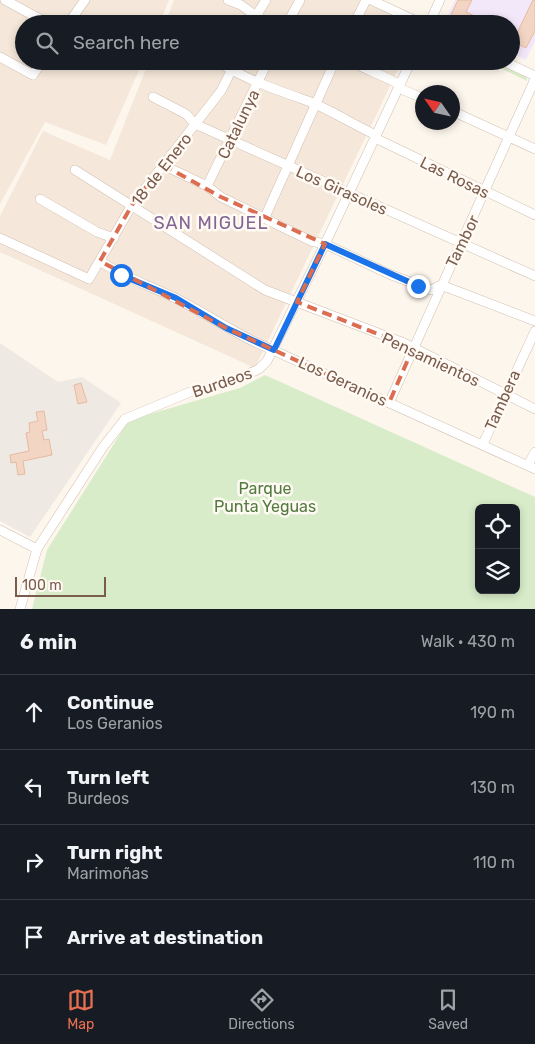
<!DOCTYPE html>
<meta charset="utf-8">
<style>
:root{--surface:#171b24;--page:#242831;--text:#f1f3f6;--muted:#9ea1a6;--line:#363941;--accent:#e76f51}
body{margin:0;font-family:Rubik,sans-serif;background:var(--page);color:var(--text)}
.controls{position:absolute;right:15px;bottom:15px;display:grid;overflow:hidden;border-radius:8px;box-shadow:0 2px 8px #0003}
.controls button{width:45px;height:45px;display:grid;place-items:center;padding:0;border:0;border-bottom:1px solid var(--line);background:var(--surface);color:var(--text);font:25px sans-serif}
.compass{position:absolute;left:415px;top:85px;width:45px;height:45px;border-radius:50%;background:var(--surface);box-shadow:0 2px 8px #0003;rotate:304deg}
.scale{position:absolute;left:15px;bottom:12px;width:91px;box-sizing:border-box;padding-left:5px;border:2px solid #7a5c4d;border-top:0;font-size:14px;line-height:18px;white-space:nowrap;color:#7a5c4d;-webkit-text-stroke:4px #fffaf3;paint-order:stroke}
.stop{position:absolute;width:15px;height:15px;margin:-11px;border:4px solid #1a73e8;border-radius:50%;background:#fff}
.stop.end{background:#1a73e8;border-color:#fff;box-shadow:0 1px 5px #0008}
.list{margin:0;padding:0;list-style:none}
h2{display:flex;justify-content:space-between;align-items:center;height:65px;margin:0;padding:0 20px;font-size:21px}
h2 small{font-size:16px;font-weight:400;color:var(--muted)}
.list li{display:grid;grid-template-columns:32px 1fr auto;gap:15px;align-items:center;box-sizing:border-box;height:75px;padding:0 20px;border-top:1px solid var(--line)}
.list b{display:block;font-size:19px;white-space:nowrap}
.list p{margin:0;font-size:16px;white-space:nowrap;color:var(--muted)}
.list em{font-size:16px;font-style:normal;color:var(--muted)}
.icon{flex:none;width:28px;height:28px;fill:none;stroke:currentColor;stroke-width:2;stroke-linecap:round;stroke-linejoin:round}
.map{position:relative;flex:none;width:535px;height:609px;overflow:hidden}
.search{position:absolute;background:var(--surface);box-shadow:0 2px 8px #0003;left:15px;right:15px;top:15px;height:55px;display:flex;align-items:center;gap:12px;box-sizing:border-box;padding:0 18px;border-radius:28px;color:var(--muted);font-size:19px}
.sheet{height:365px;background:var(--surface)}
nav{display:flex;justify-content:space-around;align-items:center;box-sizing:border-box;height:70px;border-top:1px solid var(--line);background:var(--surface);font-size:14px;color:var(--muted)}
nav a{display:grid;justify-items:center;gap:2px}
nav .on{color:var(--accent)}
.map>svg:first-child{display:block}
.residential{fill:#f5e8da}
.industrial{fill:#efe9e4}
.education{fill:#f3e8fa}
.green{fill:#d8ecc9;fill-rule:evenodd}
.building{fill:#f3d5c3;stroke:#e6bba3}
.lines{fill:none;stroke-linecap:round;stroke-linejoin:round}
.minor-casing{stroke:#d1beb0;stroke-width:10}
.minor{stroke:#fff;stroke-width:9}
.route{stroke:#1a73e8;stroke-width:6}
.marked{fill:none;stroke:#dc6d51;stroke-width:4;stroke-dasharray:10 6;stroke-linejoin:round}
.labels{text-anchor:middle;stroke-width:5;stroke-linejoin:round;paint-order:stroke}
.street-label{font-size:16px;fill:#7a5c4d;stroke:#fffaf3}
.park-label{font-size:16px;fill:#537a41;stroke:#fffaf3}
.neighbourhood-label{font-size:18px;letter-spacing:1px;fill:#846695;stroke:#fffaf3}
</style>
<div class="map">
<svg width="535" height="609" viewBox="0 0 535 609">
<rect width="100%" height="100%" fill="#fdf6ec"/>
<g class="residential">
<path d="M0 0H169L159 24H24V61H143L106 145 45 122 0 204Z"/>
<path d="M174 0H382L421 20 420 24H165Z"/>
<path d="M149 61H402L255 368 0 252V216L43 131 110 160Z"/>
</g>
<path class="industrial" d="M0 343 58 382 82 377 121 403 30 537 0 521Z"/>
<path class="education" d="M455 0H535V41L526 60 511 53V24H452L445 20Z"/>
<g class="green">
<path d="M486 61H494L526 76 527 81Z"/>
<path d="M265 375 535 497V609H32L47 550 129 420 240 388ZM479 508H516V590H479Z"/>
</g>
<g class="building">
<path d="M458 0H472L466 12 492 24H460L449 19Z"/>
<path d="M533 0H535V31L526 48 511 41V31L517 33Z"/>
<path d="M81 383 87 402 78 404 74 385Z"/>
<path d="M44 411 47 430 42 431 44 440 49 439 52 455 23 461 25 474 18 475 16 462 11 463 10 455 29 451 26 433 30 432 29 423 38 421 36 412Z"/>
</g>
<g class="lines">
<defs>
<g id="minor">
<path d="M5 0 49 24"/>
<path d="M228 0 241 5 257 17 274 24"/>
<path d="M371 0 414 20 429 23"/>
<path d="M68 24 85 0"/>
<path d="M251 24 266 0"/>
<path d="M287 24 300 0"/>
<path d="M354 24 366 0"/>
<path d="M429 24 440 0"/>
<path d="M0 57 33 75 42 61"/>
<path d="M217 61C244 79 277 90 308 101 331 110 354 125 376 135"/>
<path d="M351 61C367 71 384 75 400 85"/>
<path d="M503 61 535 76"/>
<path d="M399 88 422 98"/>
<path d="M153 97 186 114 195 124 535 276"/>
<path d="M452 111 535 149"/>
<path d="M375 138 535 215"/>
<path d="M163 165 207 186 221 197 311 241 325 244 389 274 431 290 441 285 535 321"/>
<path d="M75 170 265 290 404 343 535 409"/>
<path d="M207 186 268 61"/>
<path d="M40 199 97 232 114 238"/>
<path d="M265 217 335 61"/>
<path d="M0 238 89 279 132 205 221 91 236 61"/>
<path d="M100 261C126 279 150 285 177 299 203 312 228 329 255 342L535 469"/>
<path d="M389 403 535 79"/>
<path d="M483 444 535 331"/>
<path d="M528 465 535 452"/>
<path d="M0 530 37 549"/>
<path d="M20 609 37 549 103 447 125 419 190 392 230 382 259 369 267 361 325 244 411 61"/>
</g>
</defs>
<use href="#minor" class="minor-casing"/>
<use href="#minor" class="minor"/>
</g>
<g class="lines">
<path class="route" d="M121 275 176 298 226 328 274 350 325 244 418 286"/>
</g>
<path class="marked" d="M163 165 221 197 325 244 297 302 413 348 389 403 226 328 100 261 132 205Z"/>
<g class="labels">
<g class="street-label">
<text transform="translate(238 124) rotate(-64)" y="6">Catalunya</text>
<text transform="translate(161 169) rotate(-52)" y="6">18 de Enero</text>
<text transform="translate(455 177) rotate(26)" y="6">Las Rosas</text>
<text transform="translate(342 190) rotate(24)" y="6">Los Girasoles</text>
<text transform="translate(462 241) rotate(-64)" y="6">Tambor</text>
<text transform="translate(431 359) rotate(25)" y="6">Pensamientos</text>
<text transform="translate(343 381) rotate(25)" y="6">Los Geranios</text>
<text transform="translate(222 382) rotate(-19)" y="6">Burdeos</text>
<text transform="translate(502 400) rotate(-66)" y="6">Tambera</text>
</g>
<g class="park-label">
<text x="265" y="494">Parque<tspan x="265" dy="18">Punta Yeguas</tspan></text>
</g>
<g class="neighbourhood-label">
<text x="211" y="229">SAN MIGUEL</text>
</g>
</g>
</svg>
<div class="controls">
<button><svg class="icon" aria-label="locate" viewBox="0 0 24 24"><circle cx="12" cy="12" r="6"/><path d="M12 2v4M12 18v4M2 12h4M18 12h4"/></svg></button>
<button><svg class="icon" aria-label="layers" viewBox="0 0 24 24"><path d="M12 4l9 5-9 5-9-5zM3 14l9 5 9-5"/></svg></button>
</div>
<svg class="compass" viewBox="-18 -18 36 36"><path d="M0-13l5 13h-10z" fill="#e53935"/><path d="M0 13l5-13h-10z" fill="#9ea1a6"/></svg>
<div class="scale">100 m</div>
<div class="stop" style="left:121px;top:275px"></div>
<div class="stop end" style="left:418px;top:286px"></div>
<div class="search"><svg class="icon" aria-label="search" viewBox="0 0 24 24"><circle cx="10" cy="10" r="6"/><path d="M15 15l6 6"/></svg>Search here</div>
</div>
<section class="sheet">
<h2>6 min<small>Walk · 430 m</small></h2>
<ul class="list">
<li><svg class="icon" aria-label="ahead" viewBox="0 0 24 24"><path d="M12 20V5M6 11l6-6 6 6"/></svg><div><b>Continue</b><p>Los Geranios</p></div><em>190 m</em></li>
<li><svg class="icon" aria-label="left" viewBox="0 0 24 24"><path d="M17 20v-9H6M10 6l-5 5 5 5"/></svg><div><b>Turn left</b><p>Burdeos</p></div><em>130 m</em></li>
<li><svg class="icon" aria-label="right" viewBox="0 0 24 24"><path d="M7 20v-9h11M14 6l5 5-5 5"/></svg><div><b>Turn right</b><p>Marimoñas</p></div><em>110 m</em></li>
<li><svg class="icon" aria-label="arrive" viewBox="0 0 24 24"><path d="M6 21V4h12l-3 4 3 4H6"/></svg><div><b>Arrive at destination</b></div></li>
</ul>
</section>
<nav>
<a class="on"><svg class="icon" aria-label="map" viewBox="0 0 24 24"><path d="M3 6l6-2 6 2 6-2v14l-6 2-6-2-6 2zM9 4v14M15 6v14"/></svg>Map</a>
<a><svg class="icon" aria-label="directions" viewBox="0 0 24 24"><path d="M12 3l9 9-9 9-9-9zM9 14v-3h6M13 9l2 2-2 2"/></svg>Directions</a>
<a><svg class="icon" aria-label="saved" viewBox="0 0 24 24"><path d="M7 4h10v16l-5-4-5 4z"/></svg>Saved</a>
</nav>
